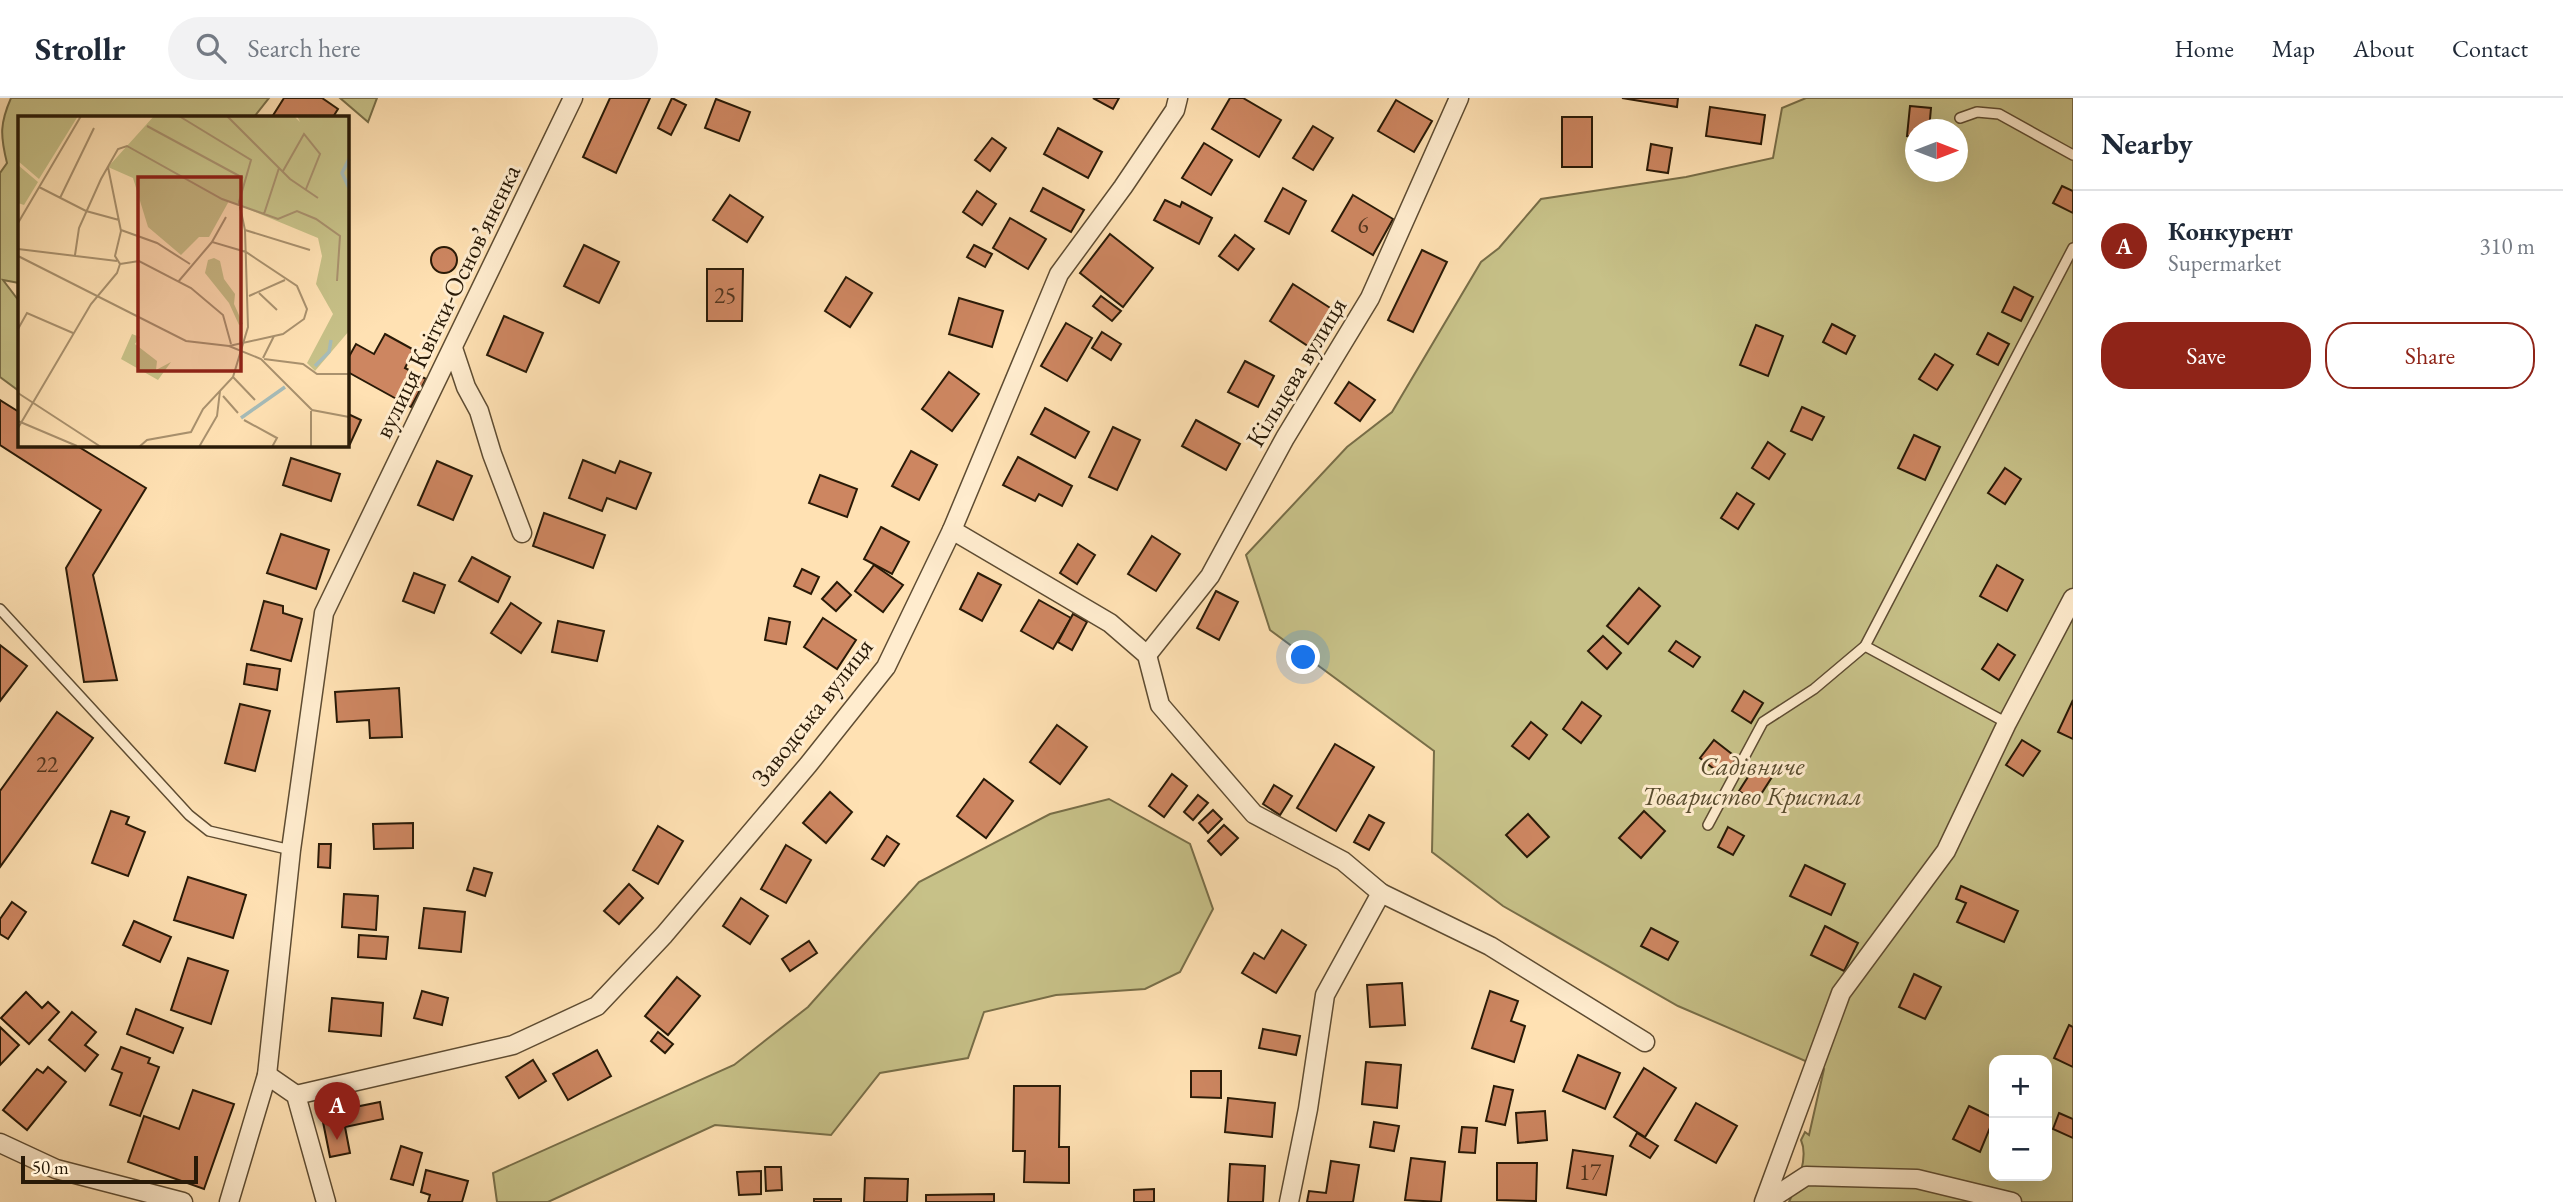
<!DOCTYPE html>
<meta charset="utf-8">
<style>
:root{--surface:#fff;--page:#f2f2f3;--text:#1f2937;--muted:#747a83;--line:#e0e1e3;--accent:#8f2418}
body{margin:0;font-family:"EB Garamond",serif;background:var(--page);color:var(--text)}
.controls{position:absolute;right:21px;bottom:21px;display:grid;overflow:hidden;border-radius:14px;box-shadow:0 7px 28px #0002}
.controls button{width:63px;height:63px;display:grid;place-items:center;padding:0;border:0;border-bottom:2px solid var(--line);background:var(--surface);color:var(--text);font:35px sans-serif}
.compass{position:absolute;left:1905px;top:21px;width:63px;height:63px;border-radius:50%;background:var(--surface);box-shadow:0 7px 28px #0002;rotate:90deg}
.scale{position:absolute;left:21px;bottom:18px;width:177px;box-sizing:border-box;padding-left:7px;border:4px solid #291a07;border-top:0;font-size:19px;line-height:24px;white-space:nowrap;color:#291a07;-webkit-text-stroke:5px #ffecce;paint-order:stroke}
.you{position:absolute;left:1304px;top:560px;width:24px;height:24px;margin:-18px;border:5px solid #fff;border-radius:50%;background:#1a73e8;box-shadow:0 0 0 10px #1a73e833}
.badge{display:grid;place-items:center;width:46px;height:46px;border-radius:50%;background:var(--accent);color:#fff;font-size:23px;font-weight:700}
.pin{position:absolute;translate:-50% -58px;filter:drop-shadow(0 2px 4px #0008)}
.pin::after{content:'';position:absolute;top:37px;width:24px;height:21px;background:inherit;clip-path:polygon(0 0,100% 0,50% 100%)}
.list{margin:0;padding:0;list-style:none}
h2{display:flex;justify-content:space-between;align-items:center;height:91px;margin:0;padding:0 28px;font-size:30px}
h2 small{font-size:23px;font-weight:400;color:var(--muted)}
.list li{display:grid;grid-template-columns:46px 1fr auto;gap:21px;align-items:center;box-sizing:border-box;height:112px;padding:0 28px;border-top:2px solid var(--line)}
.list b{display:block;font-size:26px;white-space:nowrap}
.list p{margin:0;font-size:23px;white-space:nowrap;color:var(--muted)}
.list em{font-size:23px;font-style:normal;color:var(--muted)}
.actions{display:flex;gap:14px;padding:21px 28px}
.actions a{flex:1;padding:16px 0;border:2px solid var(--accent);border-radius:28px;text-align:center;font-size:24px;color:var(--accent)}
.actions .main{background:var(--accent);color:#fff}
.icon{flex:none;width:38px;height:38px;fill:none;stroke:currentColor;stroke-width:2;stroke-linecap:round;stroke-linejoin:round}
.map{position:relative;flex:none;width:2073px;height:1104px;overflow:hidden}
header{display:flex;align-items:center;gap:42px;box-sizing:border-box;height:98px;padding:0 35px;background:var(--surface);border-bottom:2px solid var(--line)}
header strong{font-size:33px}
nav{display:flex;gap:38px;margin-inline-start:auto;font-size:24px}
.search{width:490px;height:63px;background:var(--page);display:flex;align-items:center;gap:18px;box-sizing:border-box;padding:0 24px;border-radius:38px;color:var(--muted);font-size:26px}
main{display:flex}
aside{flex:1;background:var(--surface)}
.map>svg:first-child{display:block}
.green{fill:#c7c188;stroke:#786e48;stroke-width:2;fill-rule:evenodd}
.building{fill:#cd8661;stroke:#291a07;stroke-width:2}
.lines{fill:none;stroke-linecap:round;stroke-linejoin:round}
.lane-casing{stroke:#5e4c32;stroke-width:12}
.street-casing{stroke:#5e4c32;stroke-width:21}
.lane{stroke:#ffecce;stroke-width:9}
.street{stroke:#ffecce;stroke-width:18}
.labels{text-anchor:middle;stroke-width:6;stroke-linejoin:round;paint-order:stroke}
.number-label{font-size:23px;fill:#52351e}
.street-label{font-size:26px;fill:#291a07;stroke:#ffecce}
.park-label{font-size:26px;font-style:italic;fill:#584c2e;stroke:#ffecce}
.inset-river{fill:none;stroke:#a6bbb8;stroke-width:3.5}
.inset-road{fill:none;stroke:#a9916e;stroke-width:2}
.view{fill:#8f2418;fill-opacity:0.15;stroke:#8f2418;stroke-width:3.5}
.inset-edge{fill:none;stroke:#291a07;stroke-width:3.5}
</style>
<header>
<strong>Strollr</strong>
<div class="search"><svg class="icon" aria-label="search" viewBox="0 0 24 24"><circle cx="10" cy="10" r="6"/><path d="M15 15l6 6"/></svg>Search here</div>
<nav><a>Home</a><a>Map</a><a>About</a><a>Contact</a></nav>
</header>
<main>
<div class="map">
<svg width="2073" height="1104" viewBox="0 0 2073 1104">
<rect width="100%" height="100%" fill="#ffe1b3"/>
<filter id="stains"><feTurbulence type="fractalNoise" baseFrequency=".00286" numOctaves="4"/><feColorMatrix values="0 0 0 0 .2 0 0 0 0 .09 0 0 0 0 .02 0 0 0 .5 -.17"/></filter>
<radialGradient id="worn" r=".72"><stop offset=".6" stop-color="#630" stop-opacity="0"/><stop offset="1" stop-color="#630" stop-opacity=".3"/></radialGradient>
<g class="green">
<path d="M11 0H269L254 19H19V185L3 182 19 203V293L0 279V75L7 65C0 37 0 25 11 0Z"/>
<path d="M340 0H377L368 24Z"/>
<path d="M1806 0H2073V1104H1789C1797 1087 1809 1060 1801 1042L1805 1034 1809 1037 1824 971 1678 908 1503 808 1432 754 1434 653 1270 532 1246 457 1347 349 1392 314 1481 164 1499 150 1541 101 1686 79 1773 60 1782 10ZM1916 32H1958V74H1916ZM1994 962H2047V1078H1994Z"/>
<path d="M1109 701 1190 746 1213 811 1180 874 1145 891 1056 897 984 914 968 960 880 975 831 1037 715 1027 548 1104H497L493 1075 734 967 808 909 919 784 1050 716Z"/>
</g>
<g class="building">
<path d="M284 0H322L338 11 333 19H272Z"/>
<path d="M610 0H650L616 75 583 59Z"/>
<path d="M672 0 686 7 671 37 658 30Z"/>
<path d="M1093 0H1119L1113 11Z"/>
<path d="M1230 0H1243L1281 22 1259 59 1212 31Z"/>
<path d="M1622 0H1678L1677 9Z"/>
<path d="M716 1 750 14 739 43 705 30Z"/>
<path d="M1396 2 1432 23 1414 54 1378 33Z"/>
<path d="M1910 8 1931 10 1929 32H1916V39L1907 38Z"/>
<path d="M1710 9 1765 17 1761 46 1706 38Z"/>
<rect x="1562" y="19" width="30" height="50"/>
<path d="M1313 28 1333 40 1313 72 1293 60Z"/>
<path d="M1058 30 1102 54 1088 80 1044 56Z"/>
<path d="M992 40 1006 50 990 73 975 62Z"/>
<path d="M1204 45 1232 62 1211 97 1182 80Z"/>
<path d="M1651 46 1672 50 1668 75 1647 72Z"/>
<path d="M2062 88 2073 93V115L2053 105Z"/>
<path d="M1043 90 1084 112 1071 134 1031 113Z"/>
<path d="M1283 90 1306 103 1289 136 1265 123Z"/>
<path d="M977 93 996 106 982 127 963 114Z"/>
<path d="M730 97 763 119 747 144 713 122Z"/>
<path d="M1353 97 1393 121 1373 157 1332 133Z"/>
<path d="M1165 102 1180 109 1182 104 1212 120 1199 146 1154 122Z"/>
<path d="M1010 120 1046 141 1028 171 993 150Z"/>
<path d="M1110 136 1153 170 1123 209 1080 175Z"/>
<path d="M1235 137 1254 151 1238 172 1219 158Z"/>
<path d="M584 147 619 164 599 205 564 188Z"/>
<path d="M974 147 992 156 985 169 967 159Z"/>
<circle cx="444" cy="162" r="13"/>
<path d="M1422 152 1447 164 1413 234 1388 222Z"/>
<path d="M707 171H743L742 223H707Z"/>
<path d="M846 179 872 195 850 229 825 213Z"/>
<path d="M1293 186 1335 213 1311 250 1270 223Z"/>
<path d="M2014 189 2033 199 2021 223 2002 214Z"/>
<path d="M1101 198 1121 213 1112 223 1093 208Z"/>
<path d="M959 200 1003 213 992 249 949 236Z"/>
<path d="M504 218 543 235 526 274 487 257Z"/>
<path d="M1066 225 1092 240 1067 283 1041 268Z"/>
<path d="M1832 226 1855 238 1846 256 1823 244Z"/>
<path d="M1756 227 1783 238 1768 278 1740 267Z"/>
<path d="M1102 234 1121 246 1111 262 1092 250Z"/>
<path d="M1988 235 2009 246 1998 267 1977 256Z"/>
<path d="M385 236 414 252 405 270 426 281 411 309 346 273V264L356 246 374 256Z"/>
<path d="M1935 256 1953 267 1937 292 1919 281Z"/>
<path d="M1245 263 1274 278 1258 309 1228 294Z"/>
<path d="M949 274 979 296 952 333 922 311Z"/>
<path d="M1349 284 1375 302 1360 323 1335 305Z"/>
<path d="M0 302 19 314V346H74L146 390 93 477 117 582 84 584 66 470 101 412 0 347Z"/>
<path d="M1802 309 1824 319 1812 342 1791 333Z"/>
<path d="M1045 310 1089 334 1075 360 1031 336Z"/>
<path d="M346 315 361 322 350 346 346 345Z"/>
<path d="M1196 322 1240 346 1226 372 1182 348Z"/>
<path d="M1113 329 1140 342 1117 392 1089 379Z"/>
<path d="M1914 337 1940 349 1925 382 1898 370Z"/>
<path d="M1768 344 1785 356 1769 381 1752 370Z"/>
<path d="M911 353 937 367 919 402 892 388Z"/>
<path d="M1018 359 1072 388 1062 408 1039 396 1035 403 1003 387Z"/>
<path d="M291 360 340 376 331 403 283 387Z"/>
<path d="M583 362 615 375 620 363 651 375 636 411 607 400 602 413 569 400Z"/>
<path d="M437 363 472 378 453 422 418 407Z"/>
<path d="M2005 370 2021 381 2005 406 1988 395Z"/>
<path d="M820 377 857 391 847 419 809 405Z"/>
<path d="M1737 395 1754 406 1738 431 1721 420Z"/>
<path d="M544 415 605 437 593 470 533 448Z"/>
<path d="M881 429 909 444 892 476 864 461Z"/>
<path d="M281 436 329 452 316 491 267 475Z"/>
<path d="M1152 438 1180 456 1156 493 1128 476Z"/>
<path d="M1078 446 1095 457 1077 486 1060 475Z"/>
<path d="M472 459 510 479 498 504 459 483Z"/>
<path d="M874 467 903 487 883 514 855 493Z"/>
<path d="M1997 467 2023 482 2007 513 1980 498Z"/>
<path d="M802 471 819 479 811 496 794 488Z"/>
<path d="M414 475 445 487 434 515 403 503Z"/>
<path d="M978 475 1001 487 982 523 960 511Z"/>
<path d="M837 484 851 497 836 513 822 501Z"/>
<path d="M1639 490 1660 508 1628 546 1607 528Z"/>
<path d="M1216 493 1238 504 1219 542 1197 530Z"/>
<path d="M1039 502 1071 520 1053 551 1021 533Z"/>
<path d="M264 503 283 508V515L302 521 291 563 251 552Z"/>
<path d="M511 505 541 525 521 555 491 535Z"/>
<path d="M1073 516 1087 524 1072 552 1058 544Z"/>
<path d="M769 520 790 524 786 546 765 542Z"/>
<path d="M823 520 856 542 837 571 804 549Z"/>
<path d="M558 523 604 533 597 563 552 554Z"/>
<path d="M1603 538 1621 555 1607 571 1588 553Z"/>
<path d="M1676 543 1700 559 1693 569 1669 553Z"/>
<path d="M1998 546 2015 557 1999 582 1982 571Z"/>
<path d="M0 547 27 568 0 603Z"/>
<path d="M247 566 280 571 277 592 244 586Z"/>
<path d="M399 590 402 639 370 640 369 622 337 624 335 594Z"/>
<path d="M1744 593 1763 605 1751 625 1732 613Z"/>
<path d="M2073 602V641L2058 634Z"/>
<path d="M1582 604 1601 618 1581 645 1563 631Z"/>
<path d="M240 606 270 613 255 673 225 665Z"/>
<path d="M57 614 93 640 0 769V693Z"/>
<path d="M1531 624 1547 637 1529 661 1512 648Z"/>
<path d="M1057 627 1087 649 1060 686 1030 664Z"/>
<path d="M1714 642 1737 660 1723 678 1700 660Z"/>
<path d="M2022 642 2040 653 2023 678 2006 667Z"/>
<path d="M1335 646 1374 669 1336 733 1297 710Z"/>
<path d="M1755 668 1772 679 1756 704 1739 693Z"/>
<path d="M1172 676 1187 688 1164 719 1149 708Z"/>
<path d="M984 681 1013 703 986 740 957 718Z"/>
<path d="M1274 687 1292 698 1280 717 1263 706Z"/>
<path d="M830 694 852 714 826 745 803 725Z"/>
<path d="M1198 697 1208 705 1193 722 1184 714Z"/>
<path d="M1213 712 1222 721 1208 735 1199 725Z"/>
<path d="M111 713 129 719 126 726 145 734 128 778 92 765Z"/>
<path d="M1644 713 1665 733 1641 760 1619 740Z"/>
<path d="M1528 716 1549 739 1527 759 1506 737Z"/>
<path d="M1369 717 1384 725 1369 752 1354 744Z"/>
<path d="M413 725V750L374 751 373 726Z"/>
<path d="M1224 727 1238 740 1221 757 1208 743Z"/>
<path d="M658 728 683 743 658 786 633 772Z"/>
<path d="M1728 729 1744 738 1733 757 1718 749Z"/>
<path d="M887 738 899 746 884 768 872 761Z"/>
<path d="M319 746H331L330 770 318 769Z"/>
<path d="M786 747 811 762 786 805 761 791Z"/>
<path d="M1805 767 1845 786 1831 817 1790 798Z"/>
<path d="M474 770 492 775 485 798 467 792Z"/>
<path d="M188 779 246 797 233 840 174 822Z"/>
<path d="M629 786 643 800 619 826 604 813Z"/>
<path d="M1961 788 2018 813 2004 844 1957 824 1966 805 1956 801Z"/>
<path d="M344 796 378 798 376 832 342 829Z"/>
<path d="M741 800 768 818 750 846 723 828Z"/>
<path d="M12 804 26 814 8 841 0 836V821Z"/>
<path d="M424 810 465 814 461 854 419 850Z"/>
<path d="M134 823 171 839 160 864 123 847Z"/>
<path d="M1825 828 1858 845 1844 873 1811 857Z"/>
<path d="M1651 830 1678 844 1668 862 1641 848Z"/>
<path d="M1282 832 1306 847 1276 895 1242 875 1254 855 1264 861Z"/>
<path d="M359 837 388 839 386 861 358 859Z"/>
<path d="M809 843 817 855 790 873 782 861Z"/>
<path d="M188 860 228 873 211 926 171 912Z"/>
<path d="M1914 876 1941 889 1925 921 1899 909Z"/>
<path d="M677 879 700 898 668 937 645 918Z"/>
<path d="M1402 885 1405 927 1370 929 1367 887Z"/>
<path d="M422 893 448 900 442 927 414 920Z"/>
<path d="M1490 893 1518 903 1511 923 1525 928 1514 964 1472 950Z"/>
<path d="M26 894 42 910 48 904 59 914 29 946 1 920Z"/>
<path d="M332 900 383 905 381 938 329 933Z"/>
<path d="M136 911 183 930 173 955 127 936Z"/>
<path d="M72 914 96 934 85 947 98 957 85 973 49 942Z"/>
<path d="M2069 927 2073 929V969L2054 960Z"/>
<path d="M0 929 19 947 0 967Z"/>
<path d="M1263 931 1300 938 1296 957 1259 950Z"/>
<path d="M658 934 673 946 665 955 651 943Z"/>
<path d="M121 949 150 960 148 965 159 969 140 1018 110 1007 122 975 112 971Z"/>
<path d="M597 952 611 978 568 1002 553 976Z"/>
<path d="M1578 957 1620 975 1605 1011 1563 993Z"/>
<path d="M533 962 546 983 519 1000 506 979Z"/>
<path d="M1366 964 1401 967 1397 1010 1362 1006Z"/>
<path d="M48 969 66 984 27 1032 3 1012 37 971 43 975Z"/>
<path d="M1644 970 1676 990 1645 1039 1614 1019Z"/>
<path d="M1191 973H1221V1000L1191 999Z"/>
<path d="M1014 988H1060L1059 1049H1069V1085L1024 1084 1025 1053H1013Z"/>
<path d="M1494 988 1513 992 1505 1027 1486 1023Z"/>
<path d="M193 992 234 1006 204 1091 128 1064 144 1018 179 1031Z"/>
<path d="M343 999 345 1011 380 1004 383 1021 345 1029 350 1055 330 1059 319 1004Z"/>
<path d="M1228 1000 1275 1005 1272 1039 1225 1034Z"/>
<path d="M1696 1005 1737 1028 1716 1065 1675 1042Z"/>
<path d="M1969 1008 1994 1020 1980 1054 1953 1041Z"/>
<path d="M1545 1013 1547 1042 1518 1045 1516 1015Z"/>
<path d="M2059 1015 2073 1021V1040L2053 1031Z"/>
<path d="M1374 1024 1399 1028 1394 1053 1370 1049Z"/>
<path d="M1462 1029 1477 1030 1475 1055 1459 1054Z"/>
<path d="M1637 1035 1658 1048 1650 1060 1630 1048Z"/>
<path d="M401 1048 422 1055 413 1087 391 1081Z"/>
<path d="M1573 1052 1613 1058 1606 1097 1567 1090Z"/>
<path d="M1411 1060 1445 1064 1441 1104 1405 1102Z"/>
<path d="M1331 1063 1359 1067 1353 1104H1307L1309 1093 1326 1095Z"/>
<path d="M1497 1065H1537L1536 1103 1497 1102Z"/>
<path d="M1230 1066 1265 1068 1263 1104H1228Z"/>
<path d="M765 1069H781L782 1092 766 1093Z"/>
<path d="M426 1072 468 1083 462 1104H428L430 1097 421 1094Z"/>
<path d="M761 1073V1096L739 1097 737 1074Z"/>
<path d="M865 1080 908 1081 907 1104H864Z"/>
<path d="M1154 1091V1104H1134V1092Z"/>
<path d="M994 1096V1104H926V1097Z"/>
<rect x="814" y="1101" width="27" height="3"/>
</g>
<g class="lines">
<defs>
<g id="lane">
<path d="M1960 20 1977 14 1999 16 2073 57"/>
<path d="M0 511 189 717 209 733 291 752"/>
<path d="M1865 548 2007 625"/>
<path d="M1708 727 1763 624 1814 591 1865 548 2073 150"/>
</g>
<g id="street">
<path d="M453 250 466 289 479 313 492 356 522 435"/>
<path d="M952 432 1110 525 1147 557 1160 607 1254 716 1343 763 1381 795"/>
<path d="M1147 557 1210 478 1285 340 1370 200 1459 0"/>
<path d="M267 977 296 997 326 1104"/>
<path d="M296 997 513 947 597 908 664 837 808 667 886 569 952 432 1059 176 1123 89 1175 12 1178 0"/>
<path d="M0 1045 56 1071 183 1104"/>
<path d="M229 1104 267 977 291 752 324 515 573 0"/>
<path d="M1289 1104 1308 1011 1325 897 1381 795 1490 848 1645 944"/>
<path d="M1764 1104 1841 895 1946 753 2007 625 2073 500"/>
<path d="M1766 1104 1806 1078 1917 1081 2012 1104"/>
</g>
</defs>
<use href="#lane" class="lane-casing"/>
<use href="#street" class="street-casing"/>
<use href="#lane" class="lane"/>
<use href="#street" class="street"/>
</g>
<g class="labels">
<g class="number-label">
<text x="1363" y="135">6</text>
<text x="725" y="205">25</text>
<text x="47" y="674">22</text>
<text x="1590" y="1082">17</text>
</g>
<g class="street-label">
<text transform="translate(447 203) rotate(-64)" y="9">вулиця Квітки-Основʼяненка</text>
<text transform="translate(1296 274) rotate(-59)" y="9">Кільцева вулиця</text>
<text transform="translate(812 614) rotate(-52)" y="9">Заводська вулиця</text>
</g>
<g class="park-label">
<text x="1752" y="677">Садівниче<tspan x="1752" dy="30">Товариство Кристал</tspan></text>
</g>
</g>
<g transform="translate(18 18)">
<rect width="331" height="331" fill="#ffe1b3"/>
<path d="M0 0H60L21 63 0 45ZM136 0H276L282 6 279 0H331V215L297 255 289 247 315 198 298 168 304 140 300 122 211 85 191 121H181L163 139 130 111 115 62 90 51ZM0 49 20 66 6 89 0 87ZM196 142 202 145 206 163 217 178 216 188 225 208 221 209 211 187 187 157 190 144ZM114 218 122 221 117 228 139 245 138 254 153 246 140 264 103 243Z" fill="#c7c188"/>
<path class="inset-river" d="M331 43 324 57 331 72M297 250 311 236 313 224M223 302 267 271"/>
<path class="inset-road" d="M209 0 272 63 300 82M129 10 225 62M265 55 286 18 302 38 288 73M21 71 68 95 101 104M42 82 76 12M246 98 261 52M208 101 194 126 228 136 279 170 289 193 286 203 265 218 211 230M0 107 63 0M103 114 139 127 172 148M227 114 292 134M0 133 99 145M57 139 61 112 83 63 100 33 109 30 204 83 260 103 279 95 298 103 322 120 319 165M0 140 168 225 211 230 243 243 294 294 331 301M102 148 121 145 173 172 205 199 213 228M160 166 194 126M241 177 259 194M231 180 267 164M0 213 9 197 55 217M245 242 256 220M246 243 285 248 299 258H331M215 261 237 284M0 277 83 331M205 280 220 297M226 304 259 322 254 331M0 305 59 330M0 312 73 188 99 157 102 148 97 140 103 115 90 51M121 331 129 324 173 316 185 293 215 261 230 211 227 114 221 86 233 44 161 0M181 331 199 300 202 275M293 331V295"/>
<path class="view" d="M120 61H223V255H120Z"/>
<rect width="331" height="331" class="inset-edge"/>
</g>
<rect width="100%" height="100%" filter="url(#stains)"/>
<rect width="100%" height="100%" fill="url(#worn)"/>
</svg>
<div class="controls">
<button>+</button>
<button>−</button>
</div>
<svg class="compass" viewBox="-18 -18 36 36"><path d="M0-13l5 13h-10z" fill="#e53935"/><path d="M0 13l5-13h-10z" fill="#747a83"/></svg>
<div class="scale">50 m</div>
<div class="you"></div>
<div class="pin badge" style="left:337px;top:1042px">A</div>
</div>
<aside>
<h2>Nearby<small></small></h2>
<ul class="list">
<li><span class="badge">A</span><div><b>Конкурент</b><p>Supermarket</p></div><em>310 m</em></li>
</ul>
<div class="actions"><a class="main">Save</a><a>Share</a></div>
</aside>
</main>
